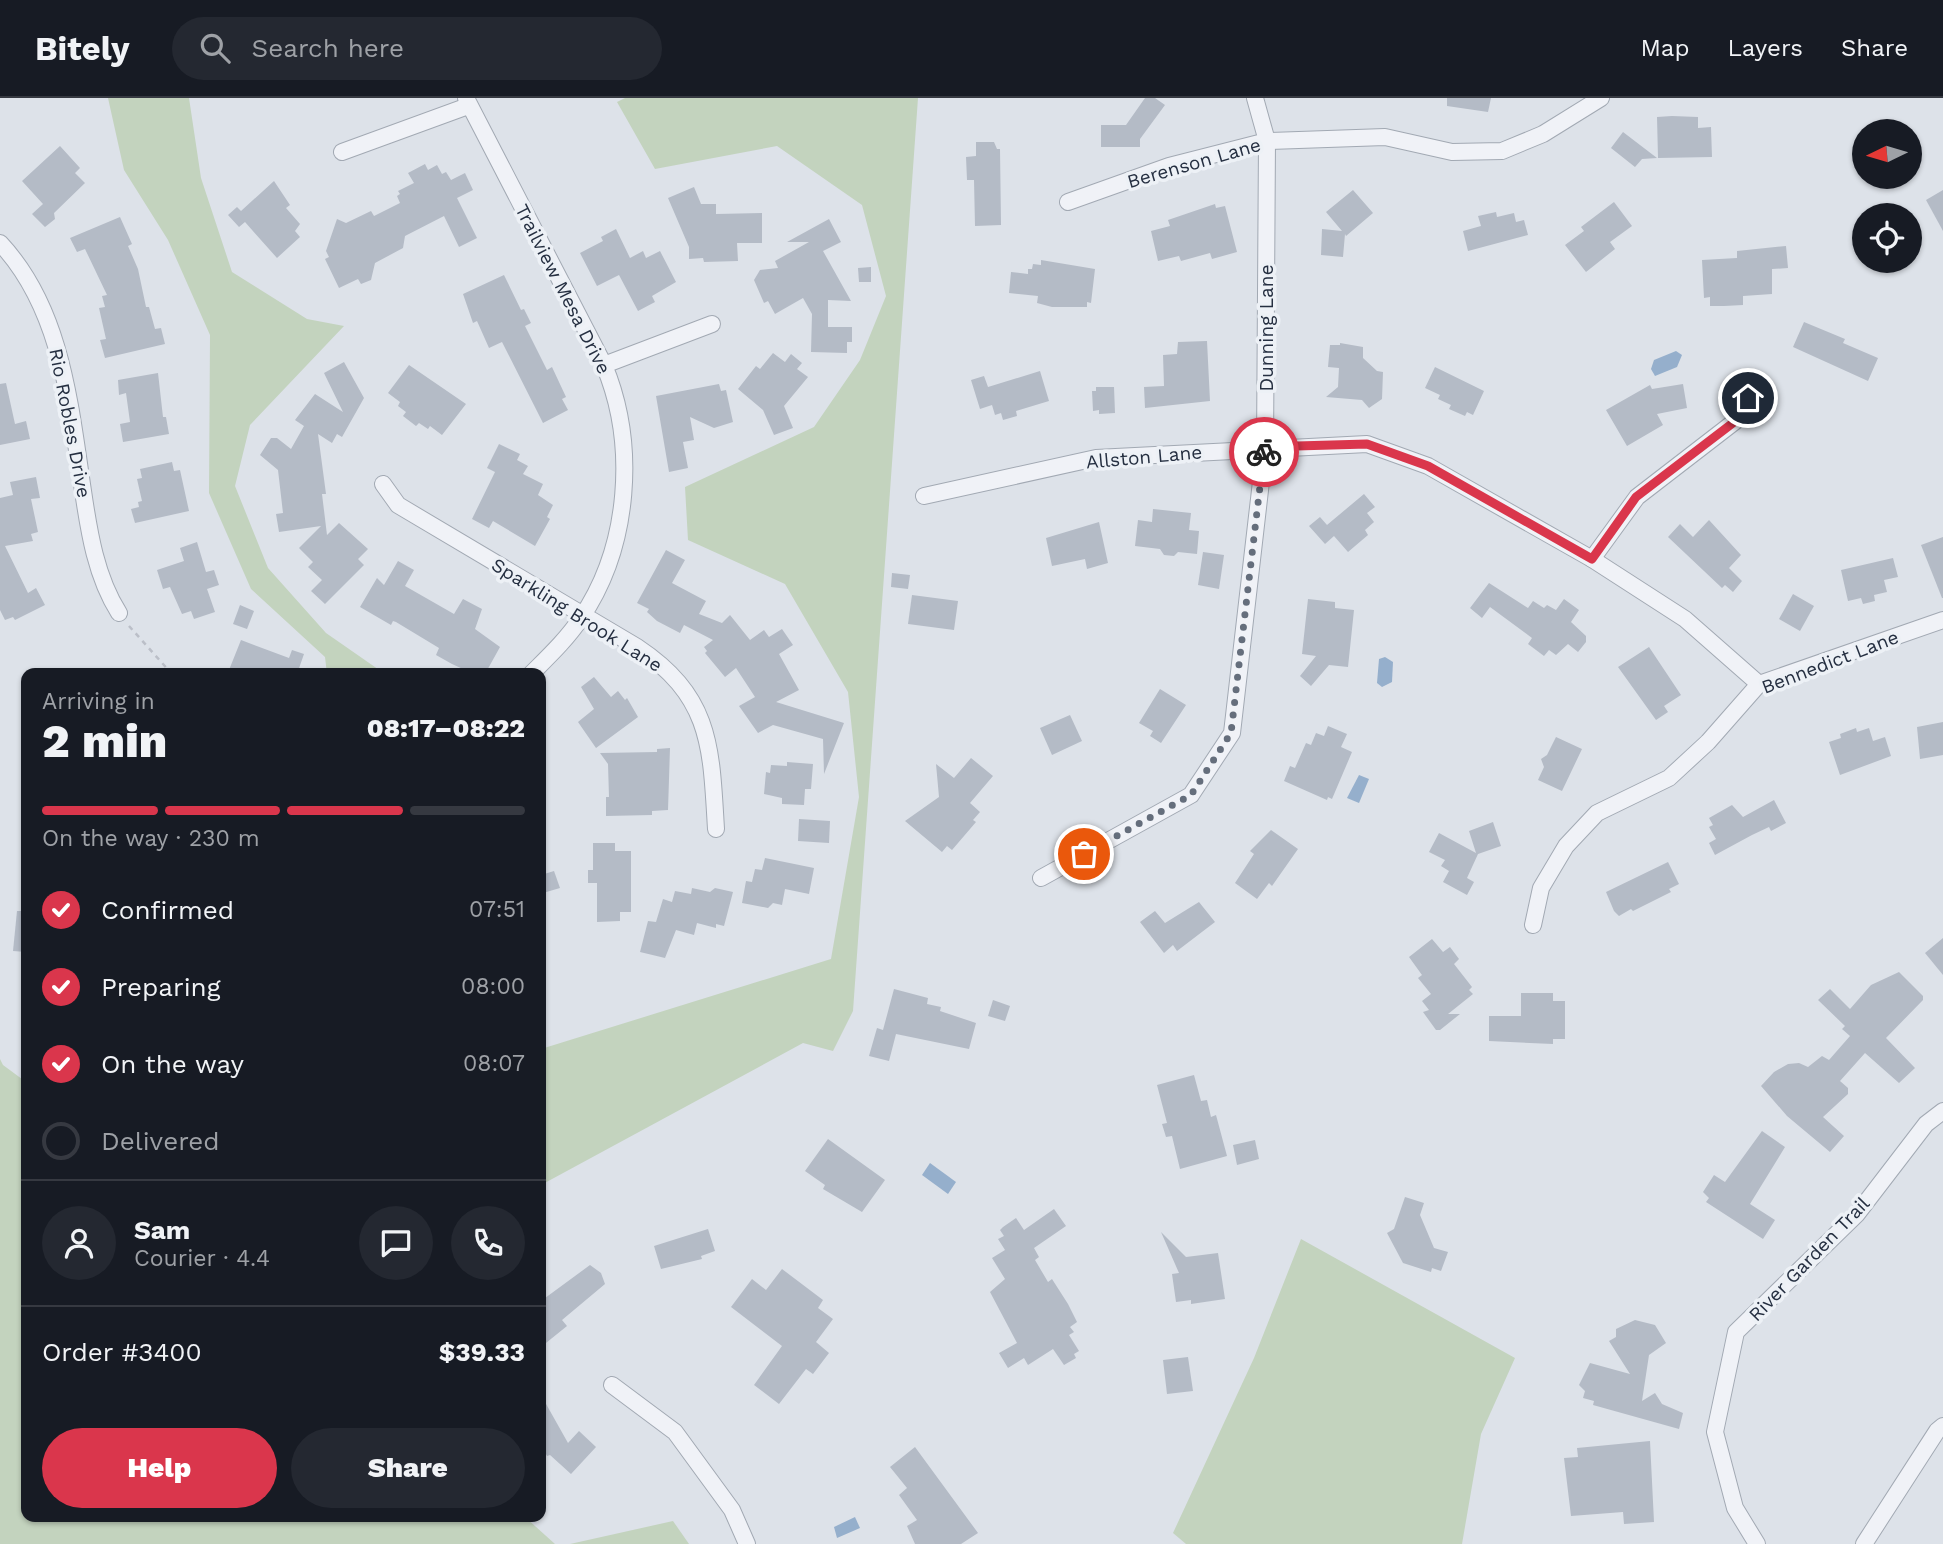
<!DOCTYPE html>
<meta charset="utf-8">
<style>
:root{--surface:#171b24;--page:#242831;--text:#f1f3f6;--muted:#9ea1a6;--line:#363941;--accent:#da364c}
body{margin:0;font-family:"Work Sans",sans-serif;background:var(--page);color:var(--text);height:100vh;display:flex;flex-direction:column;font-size:26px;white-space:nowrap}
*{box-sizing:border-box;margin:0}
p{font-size:23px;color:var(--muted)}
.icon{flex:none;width:38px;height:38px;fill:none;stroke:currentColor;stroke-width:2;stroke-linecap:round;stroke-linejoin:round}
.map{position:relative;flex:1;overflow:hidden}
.panel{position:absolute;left:21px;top:570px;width:525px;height:854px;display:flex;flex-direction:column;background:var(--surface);border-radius:14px;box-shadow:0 2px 5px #0004}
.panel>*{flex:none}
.needle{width:46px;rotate:265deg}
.tools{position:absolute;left:1852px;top:21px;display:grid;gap:14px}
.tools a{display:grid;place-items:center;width:70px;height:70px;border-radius:50%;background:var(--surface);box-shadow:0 2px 5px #0004;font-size:35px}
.pin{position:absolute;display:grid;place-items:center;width:60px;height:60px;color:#fff;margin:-30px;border:4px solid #fff;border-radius:50%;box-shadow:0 2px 7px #0007}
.courier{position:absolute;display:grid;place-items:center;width:70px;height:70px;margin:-35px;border:5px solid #da364c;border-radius:50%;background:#fff;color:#222;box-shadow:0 2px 9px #0007}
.overview em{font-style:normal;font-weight:800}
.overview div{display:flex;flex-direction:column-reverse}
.overview{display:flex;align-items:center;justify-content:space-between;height:119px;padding:0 21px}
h1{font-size:46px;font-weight:800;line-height:52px}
.bar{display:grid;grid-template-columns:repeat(4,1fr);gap:10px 7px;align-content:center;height:84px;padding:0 21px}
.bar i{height:9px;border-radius:5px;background:var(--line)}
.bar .on{background:var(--accent)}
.bar p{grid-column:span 4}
.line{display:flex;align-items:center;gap:18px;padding:0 21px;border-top:2px solid var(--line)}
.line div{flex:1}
.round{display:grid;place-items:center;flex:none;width:74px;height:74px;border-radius:37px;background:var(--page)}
ol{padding:0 21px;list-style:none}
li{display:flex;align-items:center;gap:21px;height:77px}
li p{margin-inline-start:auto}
li .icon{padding:7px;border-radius:50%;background:var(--accent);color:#fff;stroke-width:4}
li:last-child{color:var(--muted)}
li i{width:38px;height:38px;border:4px solid var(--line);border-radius:50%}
.button{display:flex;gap:14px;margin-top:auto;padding:14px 21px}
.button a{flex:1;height:80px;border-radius:42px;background:var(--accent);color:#fff;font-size:28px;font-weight:800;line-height:80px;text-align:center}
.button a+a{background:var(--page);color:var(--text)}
header{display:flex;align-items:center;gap:42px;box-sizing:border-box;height:98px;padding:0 35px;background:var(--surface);border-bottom:2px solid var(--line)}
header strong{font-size:33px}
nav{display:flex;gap:38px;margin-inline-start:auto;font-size:24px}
.search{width:490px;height:63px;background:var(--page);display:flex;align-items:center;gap:18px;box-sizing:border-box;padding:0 24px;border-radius:38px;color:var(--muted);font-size:26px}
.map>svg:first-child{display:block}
.green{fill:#c3d3be}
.water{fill:#95afcc}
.building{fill:#b4bbc6}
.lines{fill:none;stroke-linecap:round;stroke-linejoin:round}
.street-casing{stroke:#a2a9b3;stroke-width:18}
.path{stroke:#bbbfc8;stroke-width:2.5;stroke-dasharray:5 5;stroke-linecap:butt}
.street{stroke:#f0f2f7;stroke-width:16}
.done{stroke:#656e7c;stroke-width:7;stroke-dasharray:0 12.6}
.route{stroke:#da364c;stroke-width:9}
.labels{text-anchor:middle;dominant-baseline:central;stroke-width:7;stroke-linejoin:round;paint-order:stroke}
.street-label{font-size:19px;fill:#252f41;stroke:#edf1f6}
</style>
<header>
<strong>Bitely</strong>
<div class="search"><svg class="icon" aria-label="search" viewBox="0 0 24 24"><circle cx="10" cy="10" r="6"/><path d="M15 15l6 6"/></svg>Search here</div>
<nav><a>Map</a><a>Layers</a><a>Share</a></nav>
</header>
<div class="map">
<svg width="1943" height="1446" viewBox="0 0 1943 1446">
<rect width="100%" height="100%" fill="#dde2e9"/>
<g class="green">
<path d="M108,0H189L201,80L232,174L307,221L344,228L250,327L235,388L268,470L326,535L385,576H327L325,559L251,491L209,395L210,237L168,142L124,72Z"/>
<path d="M625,0H918L853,913L833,953L803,945L541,1087V951L831,861L859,699L848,594L785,486L688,442L685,389L814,329L860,262L886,198L862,107L777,48L655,71L617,4Z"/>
<path d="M0,961L3,967L26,984V1419H525L555,1446H0Z"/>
<path d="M1301,1141L1515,1260L1481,1336L1462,1446H1186L1173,1435L1254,1260Z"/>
<path d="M673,1423L689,1446H570Z"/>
</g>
<g class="water">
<path d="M1676,253L1682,257L1677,269L1655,278L1651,271L1654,262Z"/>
<path d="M1385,559L1393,564L1392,584L1382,589L1377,585L1379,561Z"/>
<path d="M1359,677L1369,681L1359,705L1347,700Z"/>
<path d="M930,1065L956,1084L948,1096L922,1077Z"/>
<path d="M855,1419L860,1430L837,1440L834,1429Z"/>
</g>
<g class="building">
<path d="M1145,0H1155L1165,7L1140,41V49H1101V27H1126Z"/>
<path d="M1447,0H1491L1488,14L1447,8Z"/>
<path d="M1672,18L1698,19V30L1711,29L1712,59L1658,60L1657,19Z"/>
<path d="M1623,34L1657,60L1642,61L1635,69L1611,50Z"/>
<path d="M976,44H994L997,51H1000L1001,127L975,128L974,82H967L966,59L976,58Z"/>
<path d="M60,48L80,70L75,75L85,85L54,115L55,121L45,129L32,116L43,106L22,83Z"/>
<path d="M425,66L428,72L437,67L442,76L446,74L451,82L465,75L473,92L457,100L477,140L459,149L444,118L405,138L403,150L375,165L371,182L361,186L358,181L339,190L325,161L329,159L326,153L337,121L346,125L371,113L374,118L400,105L397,98L400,96L398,93L414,85L408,75Z"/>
<path d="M274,83L290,107L286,110L300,126L295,133L300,139L277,160L245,124L239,129L228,117L237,109L241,113Z"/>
<path d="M694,89L701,106H716V116L762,115V145H737L738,163L704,164L703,160L689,161V149L668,100Z"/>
<path d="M1353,92L1373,115L1346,138L1345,136L1343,159L1321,157L1322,131L1342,133L1326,114Z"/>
<path d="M1943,92V133L1926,102Z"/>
<path d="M1614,104L1632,128L1610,144L1615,151L1586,174L1565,147L1584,133L1581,129Z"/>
<path d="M1215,106L1216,110L1225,108L1237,154L1212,161L1210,155L1181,163L1179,158L1158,163L1151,133L1170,128L1168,122Z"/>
<path d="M1496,114L1497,119L1514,115L1516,124L1524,122L1528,137L1468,153L1463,133L1481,128L1478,118Z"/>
<path d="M120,119L132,146L128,148L138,171L146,209H149L155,231L161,230L165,246L105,260L100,242L106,241L99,210L105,209L102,198L107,197L85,151L77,154L70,140Z"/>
<path d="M829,121L841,144L823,153L851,203L828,202V229H852V244H847V255L811,254L812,216L803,200L775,216L768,203L764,205L754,182L760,172L778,170L775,163L809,144H787Z"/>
<path d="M616,131L630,160L643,153L646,160L660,153L676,184L652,198L655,204L638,213L619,177L597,188L580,155L603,143L601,139Z"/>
<path d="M1786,148L1788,170L1772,171V196L1743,198V207L1724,208H1710V199L1704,200L1702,162L1737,160V153Z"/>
<path d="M1041,162L1095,171L1091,205L1087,204V209H1052L1037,205L1038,198L1009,195L1011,174L1028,176V171H1032L1033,166L1041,167Z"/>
<path d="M871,169V184H859L858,170Z"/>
<path d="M504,177L521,212L524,211L531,225L525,228L547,272L552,269L566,299L562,301L568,312L543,325L502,244L489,250L477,223L473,225L463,196Z"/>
<path d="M1804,224L1845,241L1843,245L1878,260L1868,283L1793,249Z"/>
<path d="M1207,243L1210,303L1145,310L1144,289L1164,288L1163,257L1177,256L1178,244Z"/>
<path d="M1340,245L1363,249V260L1377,273L1383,274L1382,301L1369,310L1362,302L1326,299L1338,289L1339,270L1328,269L1330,247H1340Z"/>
<path d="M773,255L785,264L791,256L802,265L797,271L808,279L784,308L793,330L774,337L763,312L738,291L756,268L760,271Z"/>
<path d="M344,264L364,300L342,339L337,336L332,345L318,336L326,396H322L327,437L339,425L368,451L358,461L364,467L325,506L311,493L322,482L308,469L313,464L299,450L321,428L279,434L276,416L283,415L278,372L260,357L271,340H277L291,351L304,328L295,322L315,296L343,314L324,275Z"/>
<path d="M409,267L466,306L442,337L430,328L428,331L419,325L416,328L403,318L406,314L398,308L400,304L388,295Z"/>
<path d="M1435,269L1484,293L1473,317L1467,314L1465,318L1449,311L1451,307L1438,301L1440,297L1425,290Z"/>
<path d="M1040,273L1049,303L1016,313L1017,318L1003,322L1001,315L995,317L992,307L980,311L971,282L984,278L988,289Z"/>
<path d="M158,275L163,319H166L169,336L123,344L120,326L130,324L126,295L119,297L118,282Z"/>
<path d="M6,285L15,326L26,323L30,341L0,347V286Z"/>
<path d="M719,286L721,293L726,292L733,324L714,330L690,319L694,342L683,344L688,370L669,374L656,298Z"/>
<path d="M1683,286L1687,310L1657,316L1663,327L1627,348L1606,312L1650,287L1652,291Z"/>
<path d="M1096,289H1114L1115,315L1099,316V312L1093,313L1092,293H1096Z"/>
<path d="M499,346L520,356L517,362L528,368L523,376L543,386L538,397L553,407L547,419L550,421L535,448L493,423L489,430L472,421L495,374L487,370Z"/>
<path d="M172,364L174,373L180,372L189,413L135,425L131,411L139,409L138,404L142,403L137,381L142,380L140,371Z"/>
<path d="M36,379L40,400L31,401L38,434L31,436L33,443L5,448L28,495L36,490L45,507L15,522L13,519L5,522L0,512V400L13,397L10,384Z"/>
<path d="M1364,396L1375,409L1367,415L1374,424L1365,432L1368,437L1348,454L1334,438L1325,446L1309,428L1320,419L1327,427Z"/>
<path d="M1153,411L1191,415L1189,432L1199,433L1197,456L1178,454L1174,458L1164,457L1160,451L1135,448L1138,422L1152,424Z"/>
<path d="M1709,422L1741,457L1729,470L1742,483L1733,494L1725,487L1722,490L1668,439L1680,426L1693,439Z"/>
<path d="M1099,424L1108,465L1087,471L1085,461L1052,468L1046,440Z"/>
<path d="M1943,439V500H1942L1921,447Z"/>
<path d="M197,444L206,474L214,472L219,487L207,491L215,514L194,521L191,513L182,516L170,489L163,491L157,472L184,463L180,450Z"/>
<path d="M666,452L685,462L672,485L706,503L699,516L722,525L730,517L750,542L764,532L769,539L782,531L793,547L779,556L799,592L776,604L844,625L824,676L823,641L773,627L758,635L739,608L755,599L736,570L725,579L705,555L707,553L704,549L713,542L684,527L680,535L657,523L647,514L649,511L637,505Z"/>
<path d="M1203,454L1224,457L1219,491L1198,487Z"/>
<path d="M1893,460L1898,479L1884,482L1887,494L1874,497L1875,503L1863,506L1861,500L1848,503L1841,472Z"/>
<path d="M398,463L414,472L405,488L454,516L463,501L482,511L475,531L500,549L485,576H474L452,566L436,557L439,550L396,524L393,523L391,527L360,509L377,480L384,487Z"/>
<path d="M892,475L910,477L908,491L891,489Z"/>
<path d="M1489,485L1528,510L1533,503L1544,510L1547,507L1556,512L1564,501L1579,512L1571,524L1586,538V544L1578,554L1568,546L1556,557L1549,552L1544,558L1528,546L1532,540L1490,509L1482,520L1470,510Z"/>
<path d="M1793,496L1814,508L1800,533L1779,521Z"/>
<path d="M912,497L958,503L954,532L908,526Z"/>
<path d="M1308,501L1335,504V510L1354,512L1348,569L1329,567L1311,588L1300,578L1316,558L1302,556Z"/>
<path d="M240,507L254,513L247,531L233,526Z"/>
<path d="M241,542L289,560L292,552L304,556L297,576H239L229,572Z"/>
<path d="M1649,549L1681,597L1664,608L1668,614L1656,622L1618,569Z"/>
<path d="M594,579L611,599L618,593L625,602L627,600L638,619L596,650L578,624L594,611L581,589Z"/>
<path d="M1160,591L1186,607L1161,645L1150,638L1153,633L1139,625Z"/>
<path d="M1070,617L1082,643L1052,657L1040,630Z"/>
<path d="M1943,624V657L1920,661L1917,629Z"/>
<path d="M1328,628L1347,636L1341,649L1352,654L1332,701L1328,699L1327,702L1284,683L1290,668L1295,670L1306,645L1311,647L1316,635L1324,638Z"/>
<path d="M1856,630L1857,634L1869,630L1873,643L1885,639L1891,658L1840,677L1829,644L1841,640L1840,636Z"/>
<path d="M1556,639L1582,651L1562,693L1538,682L1544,669L1541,661L1547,657Z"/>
<path d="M670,650L668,712L652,713V717L606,718V699H609L608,666L600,655L657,654V651Z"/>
<path d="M971,660L993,678L970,705L980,714L973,722L976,724L952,752L947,748L942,754L905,723L939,699L936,666L954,680Z"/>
<path d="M787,664L813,666L811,691H805L804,707L782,706V700L764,696L766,674L770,675L771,667L787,668Z"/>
<path d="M1774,702L1786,725L1771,733L1769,729L1752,737L1715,757L1709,745L1716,741L1709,729L1713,727L1709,720L1732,707L1743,719Z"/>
<path d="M799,721L830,723L829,745L798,743Z"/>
<path d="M1493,724L1501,748L1478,756L1467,780L1474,784L1467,797L1443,784L1449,773L1441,768L1445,762L1429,754L1439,735L1476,755L1469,733Z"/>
<path d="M1271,732L1298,751L1272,788L1269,785L1257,801L1235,785L1254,756L1250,753Z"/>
<path d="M593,745H615V753H631V814H620V823L597,824V785H588V772H593Z"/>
<path d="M765,760L814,770L809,796L785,791L782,807L773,805L768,810L742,805L746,783L752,784L755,771L762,772Z"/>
<path d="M1668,764L1679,786L1669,791L1671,794L1633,813L1631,811L1619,818L1614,813L1606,794Z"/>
<path d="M554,773L560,790L543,795L541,777Z"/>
<path d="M692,790L710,794L715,790L733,794L724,828L716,826V830L697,825L694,837L676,832L665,860L640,854L648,823L656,824L663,801L672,804L675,793L691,796Z"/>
<path d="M1199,804L1215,824L1177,853L1173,847L1164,855L1140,824L1155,813L1165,825Z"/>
<path d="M17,813H26V854L13,853Z"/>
<path d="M1943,840V877L1925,855Z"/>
<path d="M1432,841L1443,854L1450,849L1459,861L1454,866L1472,889L1469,892L1473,896L1448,916H1460L1440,932H1436L1423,914L1429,912L1422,903L1431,896L1418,880L1422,877L1409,859Z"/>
<path d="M1899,874L1923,898V902L1886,940L1915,970L1899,985L1865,955L1840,983L1848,990V996L1823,1019L1844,1038L1830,1054L1787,1018L1761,988L1774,974L1788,966L1799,965L1808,969L1822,958L1829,962L1850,938L1842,931L1845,928L1818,902L1830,891L1850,911L1871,887Z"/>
<path d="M894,891L928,900L927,906L941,909L940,913L976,925L969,951L896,936L889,963L869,958L877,930L883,932Z"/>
<path d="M1521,895H1553V903H1565V941H1553V946L1489,943V918H1521Z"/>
<path d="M993,902L1010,908L1005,923L988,918Z"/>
<path d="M1194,977L1201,1003L1207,1002L1211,1019L1216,1017L1227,1058L1180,1071L1172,1038L1166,1039L1162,1026L1167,1025L1157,987Z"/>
<path d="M1762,1033L1785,1049L1750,1106L1775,1122L1763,1141L1706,1104L1709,1100L1703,1094L1714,1077L1725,1084Z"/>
<path d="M828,1041L885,1082L862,1114L823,1091L825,1087L805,1073Z"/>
<path d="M1255,1042L1259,1061L1237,1067L1233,1047Z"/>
<path d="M1405,1099L1424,1105L1420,1117L1434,1150L1448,1154L1441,1173L1432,1170L1431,1174L1403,1165L1387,1135L1394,1131Z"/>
<path d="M1054,1111L1066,1128L1034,1150L1039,1159L1035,1162L1048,1184L1052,1181L1068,1206L1077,1224L1070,1229L1074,1234L1069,1237L1079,1253L1074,1256L1076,1260L1064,1267L1053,1251L1028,1267L1024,1260L1008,1270L999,1255L1017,1245L990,1194L1005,1181L992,1160L1005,1152L998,1141L1004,1138L1000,1132L1003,1129L1016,1120L1024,1132Z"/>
<path d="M708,1131L715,1153L701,1158L702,1161L661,1171L654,1148Z"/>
<path d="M1161,1134L1186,1159L1218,1155L1225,1201L1191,1206V1202L1176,1204L1172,1176L1179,1175Z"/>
<path d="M590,1167L601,1175L605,1186L562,1222L567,1228L541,1249V1203Z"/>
<path d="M782,1171L823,1202L818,1210L833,1221L816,1244L829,1255L813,1276L806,1271L779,1306L754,1287L782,1248L731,1209L752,1181L766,1192Z"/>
<path d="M1635,1222L1655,1227L1666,1245L1649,1257L1642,1303L1655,1295L1662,1306L1683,1315L1679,1331L1593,1307L1594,1303L1583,1300L1585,1293L1579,1287L1590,1265L1630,1276L1609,1243L1616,1239V1231Z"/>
<path d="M1188,1259L1193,1293L1167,1296L1163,1262Z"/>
<path d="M541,1297L568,1345L579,1333L596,1349L571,1376L550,1357L547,1358L541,1346Z"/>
<path d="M1650,1343L1654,1424L1624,1426L1623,1414L1571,1418L1564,1360L1578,1359L1577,1350Z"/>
<path d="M915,1349L978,1435L961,1446H915L907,1428L917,1422L899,1397L907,1390L890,1369Z"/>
</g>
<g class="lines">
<defs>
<g id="street">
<path d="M466,0L604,267C637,346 630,448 581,520C567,541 549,558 531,576"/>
<path d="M342,54L468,8"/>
<path d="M1068,104L1169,68L1267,43L1385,39L1452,54L1502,53L1543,36L1601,0"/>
<path d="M0,145C62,211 70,307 83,393C89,434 96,479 119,515"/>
<path d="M604,267L712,226"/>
<path d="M383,386L398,407L637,549C712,599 711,649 716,731"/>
<path d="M924,398L1096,360L1367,346L1428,368L1592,461L1685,521L1759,586"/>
<path d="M1592,461L1637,399L1742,318L1755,281"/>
<path d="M1041,780L1191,697L1232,635L1265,349L1267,43L1255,0"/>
<path d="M1533,827L1541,790L1566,748L1597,715L1669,680L1708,644L1759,586L1943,522"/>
<path d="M612,1287L675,1334L732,1412L747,1446"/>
<path d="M1757,1446L1735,1410L1715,1334L1736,1234L1857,1116L1926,1026L1943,1013"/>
<path d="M1864,1446L1937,1333L1943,1328"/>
</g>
</defs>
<use href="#street" class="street-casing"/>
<path class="path" d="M129,528L172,576"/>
<use href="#street" class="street"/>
</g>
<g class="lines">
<path class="done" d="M1084,756L1191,697L1231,635L1264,354"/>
<path class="route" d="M1264,354L1265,349L1367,346L1428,368L1592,461L1636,399L1742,318L1748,300"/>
</g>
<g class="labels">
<g class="street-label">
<text transform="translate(1194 65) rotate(-16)">Berenson Lane</text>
<text transform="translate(563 191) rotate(63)">Trailview Mesa Drive</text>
<text transform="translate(1266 230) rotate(-90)">Dunning Lane</text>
<text transform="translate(70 325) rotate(79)">Rio Robles Drive</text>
<text transform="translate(1144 359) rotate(-5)">Allston Lane</text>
<text transform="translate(577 517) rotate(32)">Sparkling Brook Lane</text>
<text transform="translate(1830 564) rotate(-21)">Bennedict Lane</text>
<text transform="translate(1809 1161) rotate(-46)">River Garden Trail</text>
</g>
</g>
</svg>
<div class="tools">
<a><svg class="needle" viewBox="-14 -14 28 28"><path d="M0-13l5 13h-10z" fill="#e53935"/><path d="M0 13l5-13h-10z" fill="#9ea1a6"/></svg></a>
<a><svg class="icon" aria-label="locate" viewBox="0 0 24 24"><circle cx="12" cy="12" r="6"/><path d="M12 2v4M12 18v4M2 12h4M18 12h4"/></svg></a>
</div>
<div class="pin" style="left:1084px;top:756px;background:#ea580c"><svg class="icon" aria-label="bag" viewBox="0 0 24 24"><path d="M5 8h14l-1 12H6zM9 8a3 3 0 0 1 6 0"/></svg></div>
<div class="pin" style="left:1748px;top:300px;background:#1f2937"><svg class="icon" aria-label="home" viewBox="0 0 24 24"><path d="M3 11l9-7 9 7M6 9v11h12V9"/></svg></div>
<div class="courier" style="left:1264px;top:354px"><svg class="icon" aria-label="bike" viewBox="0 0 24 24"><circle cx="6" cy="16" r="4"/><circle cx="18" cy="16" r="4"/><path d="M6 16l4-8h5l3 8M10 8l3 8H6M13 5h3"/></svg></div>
<section class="panel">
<div class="overview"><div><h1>2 min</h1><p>Arriving in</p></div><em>08:17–08:22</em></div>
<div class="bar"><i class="on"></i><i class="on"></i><i class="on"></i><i></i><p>On the way · 230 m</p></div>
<ol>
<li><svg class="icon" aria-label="check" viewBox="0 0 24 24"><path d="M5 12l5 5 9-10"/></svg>Confirmed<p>07:51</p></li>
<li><svg class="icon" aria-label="check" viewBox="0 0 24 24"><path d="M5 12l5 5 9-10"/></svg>Preparing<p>08:00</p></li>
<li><svg class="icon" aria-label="check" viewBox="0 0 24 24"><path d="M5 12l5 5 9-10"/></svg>On the way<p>08:07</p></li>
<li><i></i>Delivered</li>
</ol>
<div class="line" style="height:126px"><a class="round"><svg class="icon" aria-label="person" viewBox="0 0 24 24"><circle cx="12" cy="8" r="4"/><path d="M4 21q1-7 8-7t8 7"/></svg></a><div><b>Sam</b><p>Courier · 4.4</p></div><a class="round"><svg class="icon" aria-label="chat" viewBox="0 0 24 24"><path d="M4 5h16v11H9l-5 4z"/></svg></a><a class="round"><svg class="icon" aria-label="phone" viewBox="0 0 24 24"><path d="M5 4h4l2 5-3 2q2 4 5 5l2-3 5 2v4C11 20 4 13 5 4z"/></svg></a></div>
<div class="line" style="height:91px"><div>Order #3400</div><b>$39.33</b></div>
<div class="button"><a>Help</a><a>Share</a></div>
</section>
</div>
